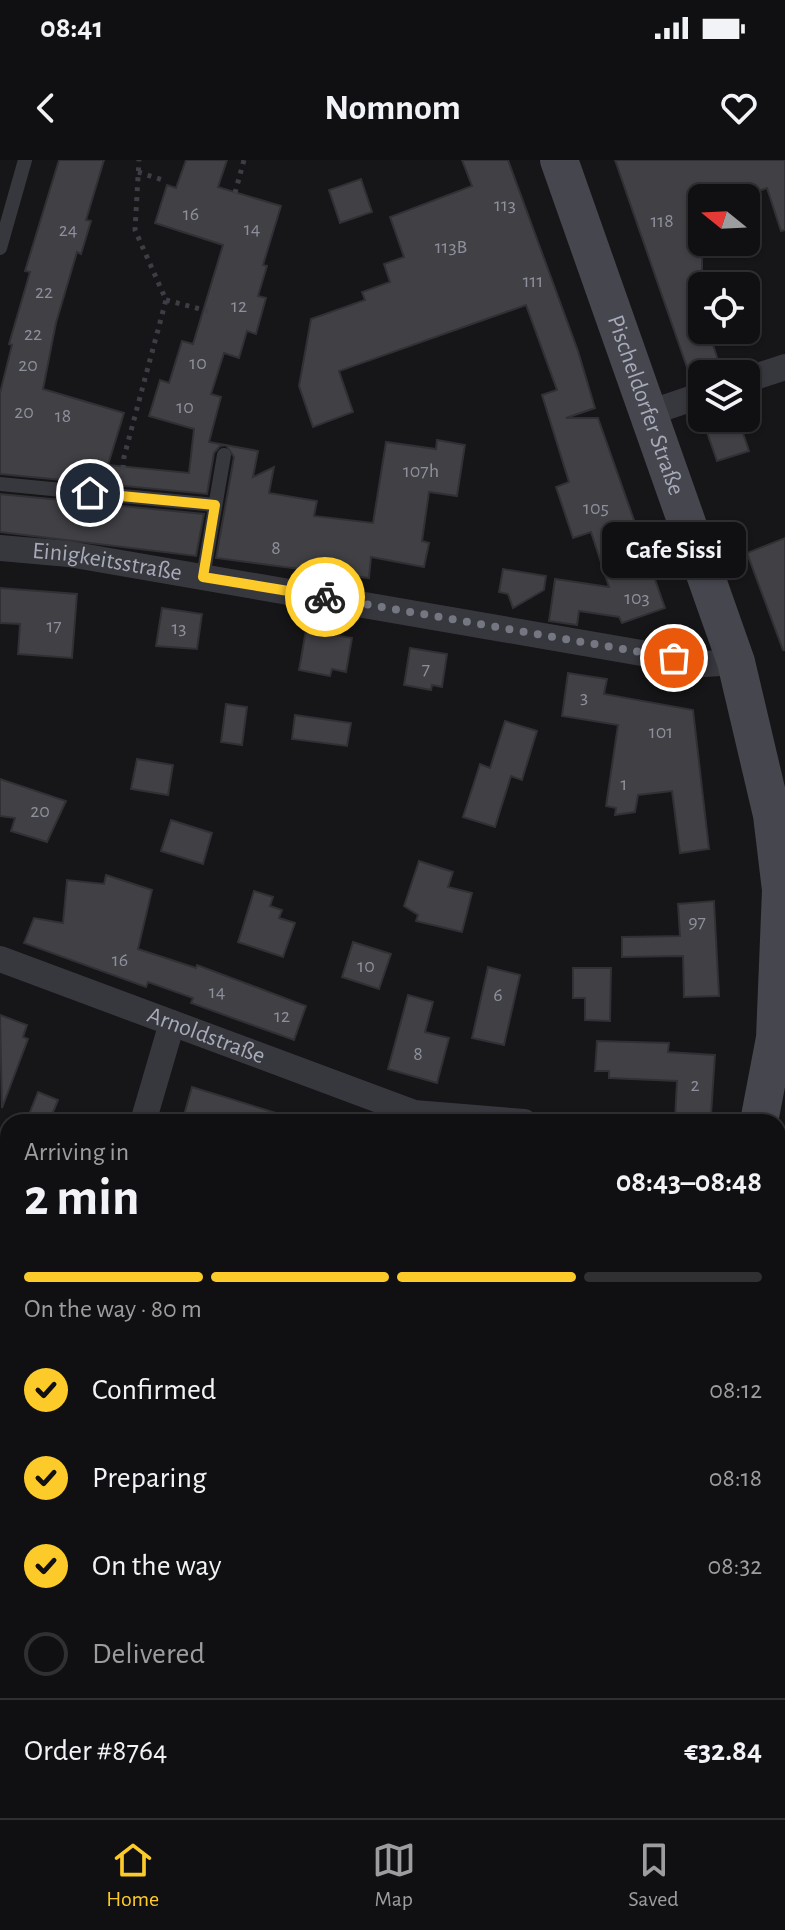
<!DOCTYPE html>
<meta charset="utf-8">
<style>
:root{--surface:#101012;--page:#19191b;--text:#f1f3f6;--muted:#9c9d9f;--line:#303032;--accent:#fdcb29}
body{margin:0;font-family:"Alegreya Sans",sans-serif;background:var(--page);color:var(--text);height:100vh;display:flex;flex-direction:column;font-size:30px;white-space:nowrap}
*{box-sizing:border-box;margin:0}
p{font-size:26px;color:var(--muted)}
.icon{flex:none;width:44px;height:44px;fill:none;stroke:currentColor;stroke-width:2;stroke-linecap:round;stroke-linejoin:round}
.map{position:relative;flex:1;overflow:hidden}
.panel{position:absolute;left:0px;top:954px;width:786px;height:704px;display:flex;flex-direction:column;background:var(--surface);border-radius:24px 24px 0 0;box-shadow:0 2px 6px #0004,0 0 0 2px var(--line)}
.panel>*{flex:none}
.needle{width:52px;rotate:288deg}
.tools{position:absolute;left:688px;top:24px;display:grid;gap:16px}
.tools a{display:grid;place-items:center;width:72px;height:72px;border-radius:12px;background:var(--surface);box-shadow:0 2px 6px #0004,0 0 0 2px var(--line);font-size:40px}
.pin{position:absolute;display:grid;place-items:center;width:68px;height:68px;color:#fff;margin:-34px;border:4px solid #fff;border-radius:50%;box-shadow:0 2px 8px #0007}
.courier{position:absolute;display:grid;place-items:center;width:80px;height:80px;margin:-40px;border:6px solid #fdcb29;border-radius:50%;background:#fff;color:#222;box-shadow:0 2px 10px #0007}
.bubble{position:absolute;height:56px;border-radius:12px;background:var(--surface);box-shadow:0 2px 6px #0004,0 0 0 2px var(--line);font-size:26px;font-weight:700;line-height:56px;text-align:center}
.headline em{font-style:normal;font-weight:700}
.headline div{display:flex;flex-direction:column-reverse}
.headline{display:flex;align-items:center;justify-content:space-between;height:136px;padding:0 24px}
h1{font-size:52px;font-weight:700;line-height:60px}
.bar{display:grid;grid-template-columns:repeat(4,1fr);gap:12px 8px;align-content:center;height:96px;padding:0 24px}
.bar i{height:10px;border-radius:6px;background:var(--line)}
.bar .active{background:var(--accent)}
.bar p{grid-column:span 4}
.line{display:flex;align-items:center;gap:20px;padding:0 24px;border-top:2px solid var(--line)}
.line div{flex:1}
ol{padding:0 24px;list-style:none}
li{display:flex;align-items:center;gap:24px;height:88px}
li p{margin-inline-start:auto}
li .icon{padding:8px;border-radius:50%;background:var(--accent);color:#111;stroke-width:4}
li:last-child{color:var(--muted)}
li i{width:44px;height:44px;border:4px solid var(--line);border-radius:50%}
.status{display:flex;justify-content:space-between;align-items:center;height:56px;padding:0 40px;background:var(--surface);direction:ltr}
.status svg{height:22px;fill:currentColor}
header{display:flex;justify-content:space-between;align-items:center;height:104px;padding:0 24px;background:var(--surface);font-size:36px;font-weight:700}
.tabs{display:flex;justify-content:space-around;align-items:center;height:112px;border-top:2px solid var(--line);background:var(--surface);font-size:22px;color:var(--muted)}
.tabs a{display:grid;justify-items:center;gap:4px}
.tabs .active{color:var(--accent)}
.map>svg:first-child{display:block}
.building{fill:#404045;stroke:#303035;stroke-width:2}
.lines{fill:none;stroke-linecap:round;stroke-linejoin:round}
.path{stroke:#3d3e45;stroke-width:5;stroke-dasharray:4 6;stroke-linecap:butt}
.lane{stroke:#37373e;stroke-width:14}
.street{stroke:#37373e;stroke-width:26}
.secondary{stroke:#45464e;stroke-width:38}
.done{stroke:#747781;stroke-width:8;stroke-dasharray:0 14.4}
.route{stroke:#fdcb29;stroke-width:10}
.labels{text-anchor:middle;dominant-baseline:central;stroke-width:6;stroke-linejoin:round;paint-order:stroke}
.number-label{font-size:20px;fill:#8d909c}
.street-label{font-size:24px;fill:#a7abb9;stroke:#111113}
</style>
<div class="status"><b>08:41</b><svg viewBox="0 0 49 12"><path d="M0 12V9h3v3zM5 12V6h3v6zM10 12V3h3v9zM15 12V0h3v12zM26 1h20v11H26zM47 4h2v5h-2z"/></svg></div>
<header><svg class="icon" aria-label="back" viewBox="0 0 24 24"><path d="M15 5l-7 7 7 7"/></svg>Nomnom<svg class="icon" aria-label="heart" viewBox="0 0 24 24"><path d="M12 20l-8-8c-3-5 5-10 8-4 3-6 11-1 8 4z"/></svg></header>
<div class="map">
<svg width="785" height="1658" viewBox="0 0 785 1658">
<rect width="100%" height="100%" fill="#161618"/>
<g class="building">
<path d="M59,0H104L86,60L91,61L81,94L77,92L56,163L43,229L124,253L108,305L189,313L194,269L149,256L160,220L169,223L182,181L193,184L223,85L155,63L167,25L176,28L186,0H227L218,27L281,46L263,105L267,106L258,136L266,138L256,174L247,171L239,198L224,193L211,234L221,237L209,282L258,291L253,317L274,307L269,333L317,341L314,356L373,363L386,282L436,289L437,280L465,285L457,336L429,332L422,381L429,383L424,407L371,397L369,418L216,398L234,297L226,285L220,286L214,293L207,334L0,314V233L12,185L9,184L30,112L25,111Z"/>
<path d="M462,0H508L578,191L595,248L566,258H598L665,448L622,463L619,457L579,451L577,465L549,461L555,419L609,427L591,372L573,378L556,327L569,322L542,235L557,230L526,145L339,211L353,252L313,267L299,226L311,159L365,140L362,132L390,122L384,104L404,97L390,57L472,26Z"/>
<path d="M615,0H785V70L781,71L767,28L739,38H702V123L690,125L702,158V170H708L720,206L690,216Z"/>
<path d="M361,19L372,52L340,63L329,30Z"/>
<path d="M702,258H738L749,291L717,301Z"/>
<path d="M0,334L204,354L196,396L0,372Z"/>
<path d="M785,378V490H783L747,393Z"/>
<path d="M503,409L546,416L544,430L513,448L508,434L499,432Z"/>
<path d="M0,428L77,434L72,498L18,494L20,464L0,463Z"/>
<path d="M162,448L202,454L197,489L156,486Z"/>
<path d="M306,470L352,478L346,512L332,509L330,516L299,510Z"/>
<path d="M410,488L447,494L442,527L432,525L431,530L404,525Z"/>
<path d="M568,513L607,519L604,534L693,550L709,689L680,693L672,631L638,635L635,652L615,655L616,648L606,646L618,565L562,556Z"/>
<path d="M226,544L247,547L242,585L221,582Z"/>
<path d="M295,555L351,563L347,586L292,579Z"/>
<path d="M505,561L537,571L522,620L511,616L495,667L463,657L480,604L490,608Z"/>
<path d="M137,599L173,605L168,635L131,629Z"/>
<path d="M0,619L66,641L47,682L11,671L15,658L0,656Z"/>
<path d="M171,660L212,673L203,704L161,691Z"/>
<path d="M419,701L453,712L448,727L472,733L462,772L416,761L418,755L404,746Z"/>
<path d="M106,715L152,730L138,789L196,808L197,805L306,846L294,880L191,843L193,838L148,822L146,827L24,783L34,758L63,763L67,720L104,724Z"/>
<path d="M254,731L273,737L270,746L282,750L279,758L295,763L283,797L238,782Z"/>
<path d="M714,741L719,836L684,837L683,796L622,797V777L680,776L678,744Z"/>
<path d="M353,782L391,794L379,829L342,817Z"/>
<path d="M488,807L520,815L504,885L472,878Z"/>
<path d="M573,808H611L610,861L585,860V838H573Z"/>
<path d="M408,835L433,842L425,872L449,878L437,923L388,909Z"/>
<path d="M0,855L27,865L23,877L28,879L2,948Z"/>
<path d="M597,881L669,883L668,892L715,895L711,955H698V960L675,959L677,921L609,918V911H595Z"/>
<path d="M192,927L289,957V962H182Z"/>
<path d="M38,932L58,940L49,962H26Z"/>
</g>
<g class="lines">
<g class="path">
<path d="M138,12L163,20"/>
<path d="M235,33L244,0"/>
<path d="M166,140L208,151"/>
<path d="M122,319L124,297L166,140L135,70L139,0"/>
<path d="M778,1065L785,1041"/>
<path d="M778,1184L785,1187"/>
<path d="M471,1650L475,1658"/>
</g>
<g class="lane">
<path d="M0,88L25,0"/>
<path d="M0,324L215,345"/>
<path d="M203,417L224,295"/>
</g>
<g class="street">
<path d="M746,220L785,207"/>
<path d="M646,254L702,235"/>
<path id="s1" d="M0,388L69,394L705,504L736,502"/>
<path id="s2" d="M0,799L414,953L524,962"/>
<path d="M143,962L172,863"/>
<path d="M0,1191L8,1194"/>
<path d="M0,1373L8,1357"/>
<path d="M778,1377L785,1380"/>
<path d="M276,1658L279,1650"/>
</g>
<g class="secondary">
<path id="s3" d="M559,0L736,502L772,655L781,730L775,878L759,962"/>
<path d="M750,1650L751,1658"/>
</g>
</g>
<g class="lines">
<path class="done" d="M325,437L674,498"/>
<path class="route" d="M90,333L215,345L203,417L325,437"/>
</g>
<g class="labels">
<g class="number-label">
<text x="505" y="45">113</text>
<text x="191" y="54">16</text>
<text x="662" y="61">118</text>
<text x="252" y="69">14</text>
<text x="68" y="70">24</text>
<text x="451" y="87">113B</text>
<text x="533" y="121">111</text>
<text x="44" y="132">22</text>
<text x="239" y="146">12</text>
<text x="33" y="174">22</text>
<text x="198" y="203">10</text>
<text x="28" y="205">20</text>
<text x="185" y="247">10</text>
<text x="24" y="252">20</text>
<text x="63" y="256">18</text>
<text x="421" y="311">107h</text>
<text x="596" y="348">105</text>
<text x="276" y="388">8</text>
<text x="637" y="438">103</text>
<text x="54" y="466">17</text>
<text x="179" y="468">13</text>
<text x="426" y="509">7</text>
<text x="584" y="537">3</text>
<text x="661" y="572">101</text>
<text x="624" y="624">1</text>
<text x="40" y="651">20</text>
<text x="697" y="762">97</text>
<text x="120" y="800">16</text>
<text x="366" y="806">10</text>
<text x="217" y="832">14</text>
<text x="498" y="835">6</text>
<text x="282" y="856">12</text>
<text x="418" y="894">8</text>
<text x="695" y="925">2</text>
</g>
<g class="street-label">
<text stroke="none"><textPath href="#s3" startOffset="260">Pischeldorfer Straße</textPath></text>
<text stroke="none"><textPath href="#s1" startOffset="108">Einigkeitsstraße</textPath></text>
<text stroke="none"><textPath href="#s2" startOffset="220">Arnoldstraße</textPath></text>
</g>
</g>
</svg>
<div class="tools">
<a><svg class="needle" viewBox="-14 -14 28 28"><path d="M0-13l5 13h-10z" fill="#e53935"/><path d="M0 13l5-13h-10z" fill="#9c9d9f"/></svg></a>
<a><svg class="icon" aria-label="locate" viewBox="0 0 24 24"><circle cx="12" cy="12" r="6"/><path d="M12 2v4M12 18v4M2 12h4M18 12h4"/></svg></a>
<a><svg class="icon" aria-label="layers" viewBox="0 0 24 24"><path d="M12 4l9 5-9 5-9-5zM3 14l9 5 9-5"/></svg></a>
</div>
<div class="pin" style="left:674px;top:498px;background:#ea580c"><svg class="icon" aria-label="bag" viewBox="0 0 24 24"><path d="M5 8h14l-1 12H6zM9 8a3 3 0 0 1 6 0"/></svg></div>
<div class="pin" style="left:90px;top:333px;background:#1f2937"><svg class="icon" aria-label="home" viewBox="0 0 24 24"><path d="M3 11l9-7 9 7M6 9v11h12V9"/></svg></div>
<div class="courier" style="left:325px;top:437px"><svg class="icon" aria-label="bike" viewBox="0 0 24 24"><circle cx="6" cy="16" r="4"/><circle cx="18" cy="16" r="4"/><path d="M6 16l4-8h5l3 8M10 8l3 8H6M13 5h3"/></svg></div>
<div class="bubble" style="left:602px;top:362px;width:144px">Cafe Sissi</div>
<section class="panel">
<div class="headline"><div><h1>2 min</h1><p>Arriving in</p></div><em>08:43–08:48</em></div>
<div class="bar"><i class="active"></i><i class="active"></i><i class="active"></i><i></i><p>On the way · 80 m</p></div>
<ol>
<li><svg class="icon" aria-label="check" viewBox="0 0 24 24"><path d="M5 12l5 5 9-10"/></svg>Confirmed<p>08:12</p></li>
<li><svg class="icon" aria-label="check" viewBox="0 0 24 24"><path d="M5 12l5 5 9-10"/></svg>Preparing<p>08:18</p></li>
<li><svg class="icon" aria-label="check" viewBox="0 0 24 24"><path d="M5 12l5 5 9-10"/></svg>On the way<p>08:32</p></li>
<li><i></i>Delivered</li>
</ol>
<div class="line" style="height:104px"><div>Order #8764</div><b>€32.84</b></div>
</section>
</div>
<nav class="tabs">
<a class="active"><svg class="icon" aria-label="home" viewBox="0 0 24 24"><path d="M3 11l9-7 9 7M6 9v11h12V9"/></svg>Home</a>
<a><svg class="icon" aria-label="map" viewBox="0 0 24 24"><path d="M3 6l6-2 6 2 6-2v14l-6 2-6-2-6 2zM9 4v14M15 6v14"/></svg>Map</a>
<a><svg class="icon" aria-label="saved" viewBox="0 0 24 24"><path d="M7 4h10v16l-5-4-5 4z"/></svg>Saved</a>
</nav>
